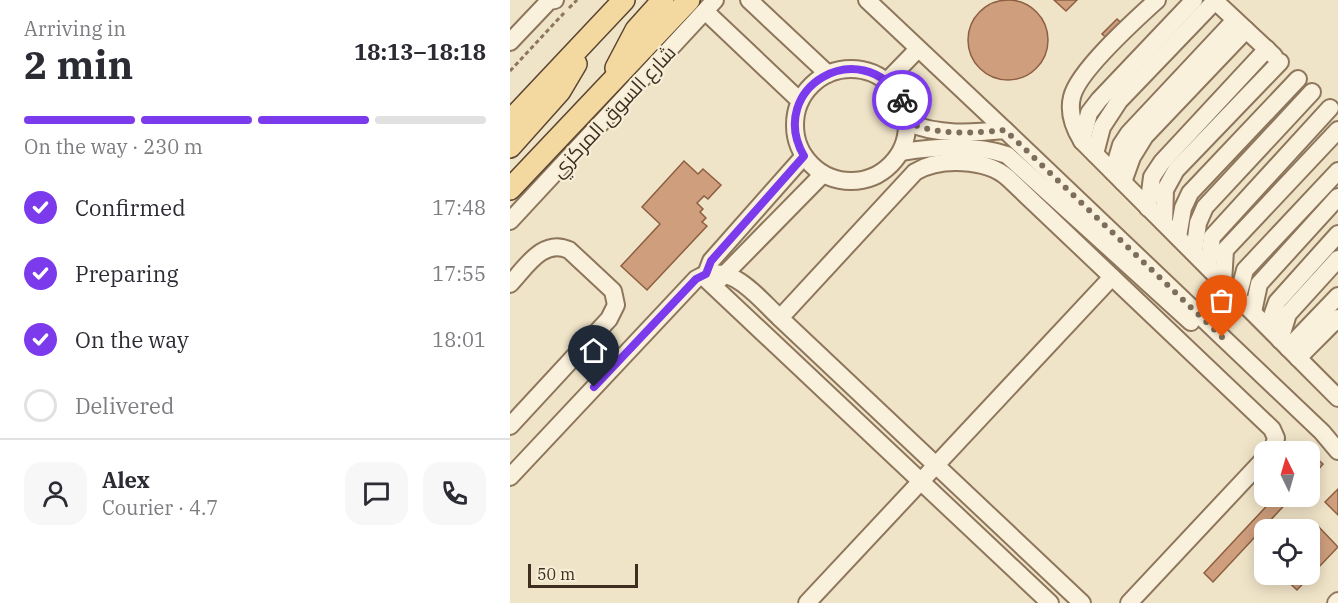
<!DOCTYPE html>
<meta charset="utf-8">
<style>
:root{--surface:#fff;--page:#f7f7f7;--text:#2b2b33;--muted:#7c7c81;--line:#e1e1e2;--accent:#7c3aed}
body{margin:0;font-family:"IBM Plex Serif",Cairo,serif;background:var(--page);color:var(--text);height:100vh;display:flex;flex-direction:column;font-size:22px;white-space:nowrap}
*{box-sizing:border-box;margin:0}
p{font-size:20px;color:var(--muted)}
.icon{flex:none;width:33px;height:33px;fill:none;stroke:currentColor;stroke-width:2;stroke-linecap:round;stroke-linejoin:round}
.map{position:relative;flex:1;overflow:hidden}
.drawer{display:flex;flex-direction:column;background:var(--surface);width:510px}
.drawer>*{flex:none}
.needle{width:39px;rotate:355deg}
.fabs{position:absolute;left:744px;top:441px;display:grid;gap:12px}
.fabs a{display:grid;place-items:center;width:66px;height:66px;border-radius:12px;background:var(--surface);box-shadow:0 3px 15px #0003;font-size:30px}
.scale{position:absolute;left:18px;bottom:15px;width:110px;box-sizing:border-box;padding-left:6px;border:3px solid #3d2e20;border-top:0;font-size:16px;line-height:21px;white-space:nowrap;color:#3d2e20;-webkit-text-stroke:4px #f7eed8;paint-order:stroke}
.pin{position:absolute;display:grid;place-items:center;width:51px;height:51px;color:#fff;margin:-62px -26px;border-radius:50% 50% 50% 0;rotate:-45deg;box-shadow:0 0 6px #0007}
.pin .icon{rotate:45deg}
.courier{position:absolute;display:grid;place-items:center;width:60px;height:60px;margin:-30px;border:4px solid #7c3aed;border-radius:50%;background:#fff;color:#222;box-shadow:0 2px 8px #0007}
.head em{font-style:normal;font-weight:700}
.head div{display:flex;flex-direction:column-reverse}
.head{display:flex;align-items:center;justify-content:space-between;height:102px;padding:0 24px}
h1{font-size:39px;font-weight:700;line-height:45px}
.bar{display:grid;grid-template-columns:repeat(4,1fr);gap:9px 6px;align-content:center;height:72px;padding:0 24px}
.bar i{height:8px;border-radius:4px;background:var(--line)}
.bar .on{background:var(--accent)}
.bar p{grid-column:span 4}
.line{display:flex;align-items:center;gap:15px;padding:0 24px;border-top:2px solid var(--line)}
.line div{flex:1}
.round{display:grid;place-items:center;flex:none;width:63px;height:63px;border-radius:18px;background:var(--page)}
ol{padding:0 24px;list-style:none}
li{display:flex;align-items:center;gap:18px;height:66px}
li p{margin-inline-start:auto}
li .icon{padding:6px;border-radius:50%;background:var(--accent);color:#fff;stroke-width:4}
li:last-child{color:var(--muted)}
li i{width:33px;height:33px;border:3px solid var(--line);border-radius:50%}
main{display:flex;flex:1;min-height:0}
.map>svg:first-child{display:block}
.building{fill:#cf9f7d;stroke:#8d5f41;stroke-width:1.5}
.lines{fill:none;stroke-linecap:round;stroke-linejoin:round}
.minor-casing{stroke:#8d765c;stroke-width:20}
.major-casing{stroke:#5b4430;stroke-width:24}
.path{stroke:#8d765c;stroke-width:3;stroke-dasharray:4.5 3;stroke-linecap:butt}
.minor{stroke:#faf1dc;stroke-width:16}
.major{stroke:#f3d9a0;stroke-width:21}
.done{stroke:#7c6e5b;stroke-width:6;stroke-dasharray:0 10.8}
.route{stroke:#7c3aed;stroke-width:8}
.labels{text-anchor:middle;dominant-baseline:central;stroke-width:4.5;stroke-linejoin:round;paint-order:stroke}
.street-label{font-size:20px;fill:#3d2e20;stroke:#f7eed8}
</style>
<main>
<section class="drawer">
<div class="head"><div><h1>2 min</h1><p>Arriving in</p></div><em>18:13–18:18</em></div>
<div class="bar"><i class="on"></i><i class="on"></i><i class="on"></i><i></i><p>On the way · 230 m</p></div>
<ol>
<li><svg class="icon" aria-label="check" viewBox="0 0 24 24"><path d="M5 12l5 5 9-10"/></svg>Confirmed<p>17:48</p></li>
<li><svg class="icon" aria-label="check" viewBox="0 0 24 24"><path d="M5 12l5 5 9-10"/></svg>Preparing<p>17:55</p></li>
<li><svg class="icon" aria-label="check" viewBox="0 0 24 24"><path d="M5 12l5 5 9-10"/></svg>On the way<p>18:01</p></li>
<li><i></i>Delivered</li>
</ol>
<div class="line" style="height:108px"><a class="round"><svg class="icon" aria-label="person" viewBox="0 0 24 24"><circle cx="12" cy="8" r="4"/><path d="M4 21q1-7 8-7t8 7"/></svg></a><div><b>Alex</b><p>Courier · 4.7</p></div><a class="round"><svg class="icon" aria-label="chat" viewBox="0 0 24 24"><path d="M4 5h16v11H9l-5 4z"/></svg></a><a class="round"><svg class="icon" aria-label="phone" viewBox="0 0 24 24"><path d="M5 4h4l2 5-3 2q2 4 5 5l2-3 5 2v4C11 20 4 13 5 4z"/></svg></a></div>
</section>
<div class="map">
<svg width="828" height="603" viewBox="0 0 828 603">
<rect width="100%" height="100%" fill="#f0e4c8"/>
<g class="building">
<path d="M544,0H567L556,11Z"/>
<circle cx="498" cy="40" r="40"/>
<path d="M607,19L616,27L601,42L592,34Z"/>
<path d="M735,143L743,151L729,166L720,158Z"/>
<path d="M174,161L188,174L193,169L211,185L198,199L194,196L187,203L193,209L190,212L196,218L192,222L197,226L137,290L111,266L150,224L132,207Z"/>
<path d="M766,172L774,180L760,196L751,187Z"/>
<path d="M800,203L809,211L794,227L786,219Z"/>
<path d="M804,456L813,464L800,479V460Z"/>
<path d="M828,489V515L815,502Z"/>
<path d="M766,496H783L703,582L694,573Z"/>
<path d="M808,526L828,547L787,590L770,574H800V535Z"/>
</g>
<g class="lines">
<defs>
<g id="minor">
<path d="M239,0L318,74"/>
<path d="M357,0L495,130"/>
<path d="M647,0C625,20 568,71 562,97C558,113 564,128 572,141L828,398"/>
<path d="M704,0L764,56"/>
<path d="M195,11L290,101"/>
<path d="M0,42L39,1L45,0"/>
<circle cx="341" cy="125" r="56"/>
<path d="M377,81L408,49"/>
<path d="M398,122C426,136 464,133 495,130L812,432L828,451"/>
<path d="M572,141L579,113L589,100L684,0"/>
<path d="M391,152C423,147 466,144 497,155L681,322"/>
<path d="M585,154L592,127L609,101L705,1"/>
<path d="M294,156L201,261L196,274L198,281L540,603"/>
<path d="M603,172L611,145L619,133L725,20"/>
<path d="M613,182L622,157L635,136L736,30"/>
<path d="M638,208L642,177L652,162L757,49"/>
<path d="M0,221L205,0"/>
<path d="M654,223L655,190L666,170L770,62"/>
<path d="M668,237L673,208L680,193L788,79"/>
<path d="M684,253L688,223L695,207L802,92"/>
<path d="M698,267L702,237L820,108"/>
<path d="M209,280L313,174"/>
<path d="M713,283L715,250L828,130"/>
<path d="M0,284C16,267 33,238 59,250L103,291L106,305L99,319L0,426"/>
<path d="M728,297L735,270L828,171"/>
<path d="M743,312L749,284L828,197"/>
<path d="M270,318L405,172C430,157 477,159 498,178L762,429L766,438L762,452"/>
<path d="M758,327L767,302L828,234"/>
<path d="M770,340L778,314L828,259"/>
<path d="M778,348L828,296"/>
<path d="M788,358L828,318"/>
<path d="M0,477L186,279C220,259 247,297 270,318L572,603"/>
<path d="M297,603L602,277"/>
<path d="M619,603L754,459"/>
<path d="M826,603L828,601"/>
</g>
<g id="major">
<path d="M106,68L126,30L153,0"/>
<path d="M0,121L114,0"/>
<path d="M0,147L50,91L66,64"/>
<path d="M0,189L179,0"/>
</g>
</defs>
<use href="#minor" class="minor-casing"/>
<use href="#major" class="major-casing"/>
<g class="path">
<path d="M59,8L67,0"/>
<path d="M0,71L54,13"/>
</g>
<use href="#minor" class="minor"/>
<use href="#major" class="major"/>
</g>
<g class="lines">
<path class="done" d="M392,100L398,122C426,136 464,133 495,130L712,337"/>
<path class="route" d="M84,387L186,279L196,274L201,261L294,156C255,88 351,32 392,100"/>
</g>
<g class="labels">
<g class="street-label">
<text transform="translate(103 111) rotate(-47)">شارع السوق المركزي</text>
</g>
</g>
</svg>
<div class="fabs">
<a><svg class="needle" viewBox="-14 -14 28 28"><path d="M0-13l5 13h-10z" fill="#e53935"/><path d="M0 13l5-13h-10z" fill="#7c7c81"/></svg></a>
<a><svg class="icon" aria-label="locate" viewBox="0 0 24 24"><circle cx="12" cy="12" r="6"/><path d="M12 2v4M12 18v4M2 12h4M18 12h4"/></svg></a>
</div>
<div class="scale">50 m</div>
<div class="pin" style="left:712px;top:337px;background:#ea580c"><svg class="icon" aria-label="bag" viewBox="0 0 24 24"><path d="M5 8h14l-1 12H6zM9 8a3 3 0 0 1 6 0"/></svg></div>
<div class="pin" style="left:84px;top:387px;background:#1f2937"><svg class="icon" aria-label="home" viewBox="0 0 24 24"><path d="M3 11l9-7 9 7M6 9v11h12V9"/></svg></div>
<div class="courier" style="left:392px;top:100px"><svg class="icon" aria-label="bike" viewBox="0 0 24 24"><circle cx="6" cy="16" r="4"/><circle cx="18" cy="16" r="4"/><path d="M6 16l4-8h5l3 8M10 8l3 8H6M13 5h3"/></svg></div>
</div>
</main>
